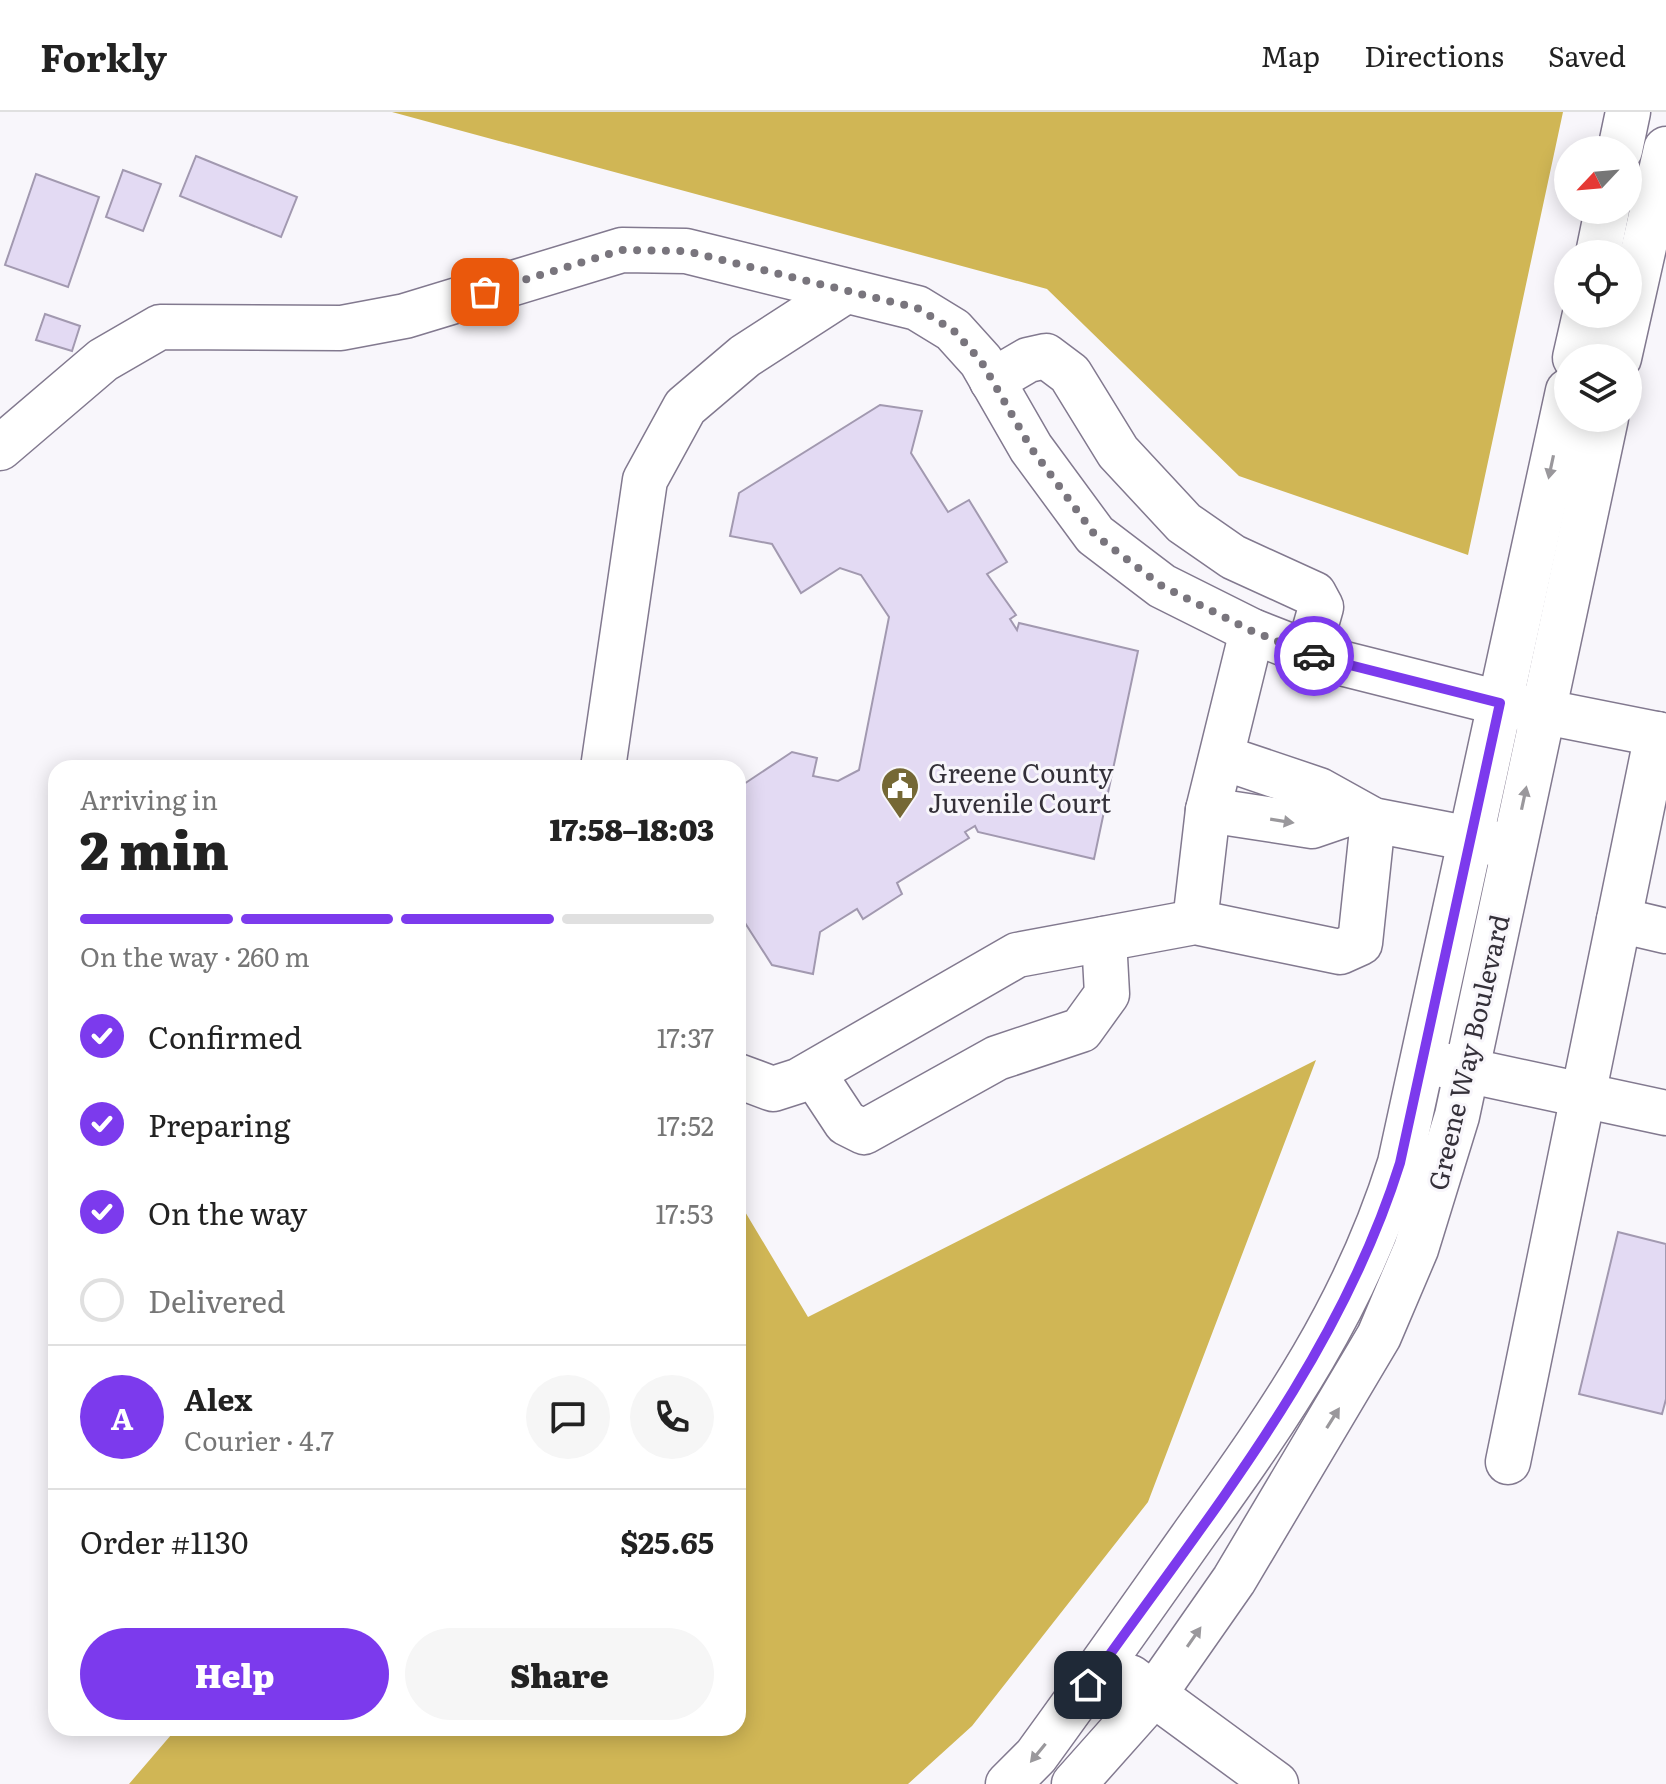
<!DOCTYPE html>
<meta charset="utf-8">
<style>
:root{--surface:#fff;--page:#f6f6f6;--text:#222;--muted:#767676;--line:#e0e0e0;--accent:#7c3aed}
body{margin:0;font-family:Literata,serif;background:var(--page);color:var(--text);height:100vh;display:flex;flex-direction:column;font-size:30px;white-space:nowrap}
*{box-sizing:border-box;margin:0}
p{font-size:26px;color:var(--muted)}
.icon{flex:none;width:44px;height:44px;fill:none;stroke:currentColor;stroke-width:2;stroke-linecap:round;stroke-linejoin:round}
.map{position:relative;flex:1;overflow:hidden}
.drawer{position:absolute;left:48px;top:648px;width:698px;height:976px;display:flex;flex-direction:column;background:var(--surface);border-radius:24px;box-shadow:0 4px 20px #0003}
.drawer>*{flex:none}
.needle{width:52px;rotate:244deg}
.controls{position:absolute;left:1554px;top:24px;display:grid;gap:16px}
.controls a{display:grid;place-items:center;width:88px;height:88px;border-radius:50%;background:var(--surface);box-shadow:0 4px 20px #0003;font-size:40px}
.pin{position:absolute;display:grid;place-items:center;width:68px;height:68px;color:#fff;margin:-34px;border-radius:16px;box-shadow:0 4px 12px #0006}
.courier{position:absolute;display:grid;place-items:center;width:80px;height:80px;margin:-40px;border:6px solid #7c3aed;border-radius:50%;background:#fff;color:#222;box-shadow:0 2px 10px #0007}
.headline em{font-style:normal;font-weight:800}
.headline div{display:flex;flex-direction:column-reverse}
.headline{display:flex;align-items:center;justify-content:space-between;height:136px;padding:0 32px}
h1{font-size:52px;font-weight:800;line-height:60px}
.bar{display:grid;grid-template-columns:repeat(4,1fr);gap:12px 8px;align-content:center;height:96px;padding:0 32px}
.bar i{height:10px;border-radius:6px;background:var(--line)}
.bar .active{background:var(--accent)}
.bar p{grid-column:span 4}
.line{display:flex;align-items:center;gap:20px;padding:0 32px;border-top:2px solid var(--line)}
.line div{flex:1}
.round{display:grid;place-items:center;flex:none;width:84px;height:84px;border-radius:42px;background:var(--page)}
ol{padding:0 32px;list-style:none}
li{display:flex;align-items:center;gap:24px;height:88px}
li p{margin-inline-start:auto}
li .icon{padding:8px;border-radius:50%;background:var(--accent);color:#fff;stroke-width:4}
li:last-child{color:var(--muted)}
li i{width:44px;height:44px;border:4px solid var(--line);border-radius:50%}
.primary-button{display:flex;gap:16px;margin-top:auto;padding:16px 32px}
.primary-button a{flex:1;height:92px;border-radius:48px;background:var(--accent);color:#fff;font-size:32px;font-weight:800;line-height:92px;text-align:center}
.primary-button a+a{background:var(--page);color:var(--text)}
header{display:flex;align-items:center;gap:48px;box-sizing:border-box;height:112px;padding:0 40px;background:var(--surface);border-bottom:2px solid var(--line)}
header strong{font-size:38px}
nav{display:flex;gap:44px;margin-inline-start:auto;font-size:28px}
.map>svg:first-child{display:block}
.forest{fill:#d0b655}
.building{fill:#e3daf3;stroke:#a299b0;stroke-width:2}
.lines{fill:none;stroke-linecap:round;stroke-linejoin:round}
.minor-casing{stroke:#82798f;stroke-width:47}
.minor{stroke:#fff;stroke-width:44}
.oneway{fill:#9a989c}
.done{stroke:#79757d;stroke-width:8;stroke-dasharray:0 14.4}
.route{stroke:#7c3aed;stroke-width:10}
.labels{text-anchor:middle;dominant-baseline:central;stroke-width:6;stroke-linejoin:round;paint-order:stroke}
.poi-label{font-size:26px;fill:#343039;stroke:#f8f6fb;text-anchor:start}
.street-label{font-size:26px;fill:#343039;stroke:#f8f6fb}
</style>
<header>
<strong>Forkly</strong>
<nav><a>Map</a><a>Directions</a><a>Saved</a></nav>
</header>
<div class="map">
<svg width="1666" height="1672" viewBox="0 0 1666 1672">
<rect width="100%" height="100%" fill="#f8f6fb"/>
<g class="forest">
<path d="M392,0H1563L1468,443L1239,364L1047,177Z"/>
<path d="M1316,948L1148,1390L972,1614L908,1672H129L177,1616H738V1088L808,1205Z"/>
</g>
<g class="building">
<path d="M196,44L297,85L281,125L180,84Z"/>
<path d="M123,58L161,72L143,119L106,105Z"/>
<path d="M36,62L99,85L68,175L5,153Z"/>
<path d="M45,202L80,214L72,239L36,228Z"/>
<path d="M880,293L922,299L911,341L948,400L969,388L1007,450L987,462L1016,503L1010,507L1017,518L1019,511L1138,539L1094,747L978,720L975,714L965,720L969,726L897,771L902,782L863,807L857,797L820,820L813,862L772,853L738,800V676L792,640L817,646L813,664L838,669L859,658L889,505L861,463L840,456L801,481L772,432L730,424L739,381Z"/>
<path d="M1618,1120L1666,1132V1287L1662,1302L1579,1282Z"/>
</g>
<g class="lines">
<defs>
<g id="minor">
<path d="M1620,38L1628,0"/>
<path d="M1598,142L1607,98"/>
<path d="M1575,246L1585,202"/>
<path d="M1619,246L1666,37"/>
<path d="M992,269L1028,248L1046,244L1070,262L1118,340L1184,411L1233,445L1314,482L1321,495L1308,541"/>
<path d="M0,336L103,248L160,215L341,216L405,204L622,138L686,139L917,196L953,218L981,249L1031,336L1095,423L1162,474L1252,519L1321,546L1500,591L1666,624"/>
<path d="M1224,646L1319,678L1373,708L1497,732"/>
<path d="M603,656L645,368L685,295L745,244L844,180"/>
<path d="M1208,698L1312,714L1353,700"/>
<path d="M1619,808L1666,819"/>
<path d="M1195,810L1208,698L1252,519"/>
<path d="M1438,952L1666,1001"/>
<path d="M813,961L846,1011L864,1020L997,946L1081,918L1107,882L1104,827"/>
<path d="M738,964L773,977L798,969L1017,843L1195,810L1340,840L1360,831L1373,708"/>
<path d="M1508,1350L1657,622"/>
<path d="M1130,1565L1276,1672"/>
<path d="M1008,1672L1036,1644C1090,1570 1142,1496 1195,1421C1282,1300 1355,1195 1400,1051L1568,279"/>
<path d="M1074,1672L1155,1581L1234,1468L1379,1224L1416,1137L1457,1004L1606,306"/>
</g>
</defs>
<use href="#minor" class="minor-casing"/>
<use href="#minor" class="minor"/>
</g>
<defs><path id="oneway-solid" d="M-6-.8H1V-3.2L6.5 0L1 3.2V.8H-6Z" transform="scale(2)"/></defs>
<g class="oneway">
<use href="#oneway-solid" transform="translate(1551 355) rotate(102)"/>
<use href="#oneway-solid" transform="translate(1524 686) rotate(-78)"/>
<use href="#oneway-solid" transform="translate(1282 709) rotate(9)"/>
<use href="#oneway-solid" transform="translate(1333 1306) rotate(-58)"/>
<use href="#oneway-solid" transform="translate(1194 1525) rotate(-55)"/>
<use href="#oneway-solid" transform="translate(1038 1641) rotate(129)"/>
</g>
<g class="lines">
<path class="done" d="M485,180L622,138L686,139L917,196L953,218L981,249L1031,336L1095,423L1162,474L1252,519L1314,544"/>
<path class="route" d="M1088,1573C1206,1406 1338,1249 1400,1051L1500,591L1314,544"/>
</g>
<defs>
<symbol id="civic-pin" viewBox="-11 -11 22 30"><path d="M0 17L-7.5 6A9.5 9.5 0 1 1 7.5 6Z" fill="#756835" stroke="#f8f6fb"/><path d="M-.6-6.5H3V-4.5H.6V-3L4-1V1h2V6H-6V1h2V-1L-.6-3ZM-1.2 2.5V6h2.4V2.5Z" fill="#fff"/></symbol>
</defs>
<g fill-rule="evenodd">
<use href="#civic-pin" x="878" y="652" width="44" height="60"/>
</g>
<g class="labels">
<g class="poi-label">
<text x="928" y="659">Greene County<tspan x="928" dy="30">Juvenile Court</tspan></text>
</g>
<g class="street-label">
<text transform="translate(1467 940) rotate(-77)">Greene Way Boulevard</text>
</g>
</g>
</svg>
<div class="controls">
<a><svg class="needle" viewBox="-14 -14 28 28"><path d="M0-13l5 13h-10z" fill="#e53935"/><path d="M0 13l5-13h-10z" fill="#767676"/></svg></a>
<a><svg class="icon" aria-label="locate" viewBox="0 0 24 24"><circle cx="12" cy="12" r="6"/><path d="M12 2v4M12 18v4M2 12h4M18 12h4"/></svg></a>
<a><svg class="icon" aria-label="layers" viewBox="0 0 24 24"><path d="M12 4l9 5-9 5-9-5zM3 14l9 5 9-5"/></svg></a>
</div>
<div class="pin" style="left:485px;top:180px;background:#ea580c"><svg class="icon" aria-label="bag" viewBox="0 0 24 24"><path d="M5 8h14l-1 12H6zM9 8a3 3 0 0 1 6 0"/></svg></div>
<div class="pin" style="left:1088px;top:1573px;background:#1f2937"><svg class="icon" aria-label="home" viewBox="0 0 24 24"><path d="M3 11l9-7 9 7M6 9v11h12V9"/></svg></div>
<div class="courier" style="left:1314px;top:544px"><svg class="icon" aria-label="car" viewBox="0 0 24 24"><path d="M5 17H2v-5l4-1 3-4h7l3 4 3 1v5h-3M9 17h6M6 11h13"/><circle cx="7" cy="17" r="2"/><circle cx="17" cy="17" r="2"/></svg></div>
<section class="drawer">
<div class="headline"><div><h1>2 min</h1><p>Arriving in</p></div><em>17:58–18:03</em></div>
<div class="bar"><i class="active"></i><i class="active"></i><i class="active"></i><i></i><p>On the way · 260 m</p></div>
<ol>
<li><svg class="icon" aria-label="check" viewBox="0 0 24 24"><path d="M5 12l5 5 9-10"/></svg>Confirmed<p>17:37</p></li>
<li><svg class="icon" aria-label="check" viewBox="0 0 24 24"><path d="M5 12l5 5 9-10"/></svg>Preparing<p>17:52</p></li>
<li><svg class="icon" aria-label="check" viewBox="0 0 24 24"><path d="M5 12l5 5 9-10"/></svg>On the way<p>17:53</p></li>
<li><i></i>Delivered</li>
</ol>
<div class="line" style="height:144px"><b class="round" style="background:var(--accent);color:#fff">A</b><div><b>Alex</b><p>Courier · 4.7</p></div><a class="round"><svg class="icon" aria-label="chat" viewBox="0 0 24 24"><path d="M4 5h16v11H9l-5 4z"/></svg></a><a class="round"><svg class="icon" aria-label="phone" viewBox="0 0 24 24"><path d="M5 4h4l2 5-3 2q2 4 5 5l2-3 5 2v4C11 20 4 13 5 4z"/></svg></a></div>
<div class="line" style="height:104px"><div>Order #1130</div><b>$25.65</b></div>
<div class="primary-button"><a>Help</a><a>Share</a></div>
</section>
</div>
